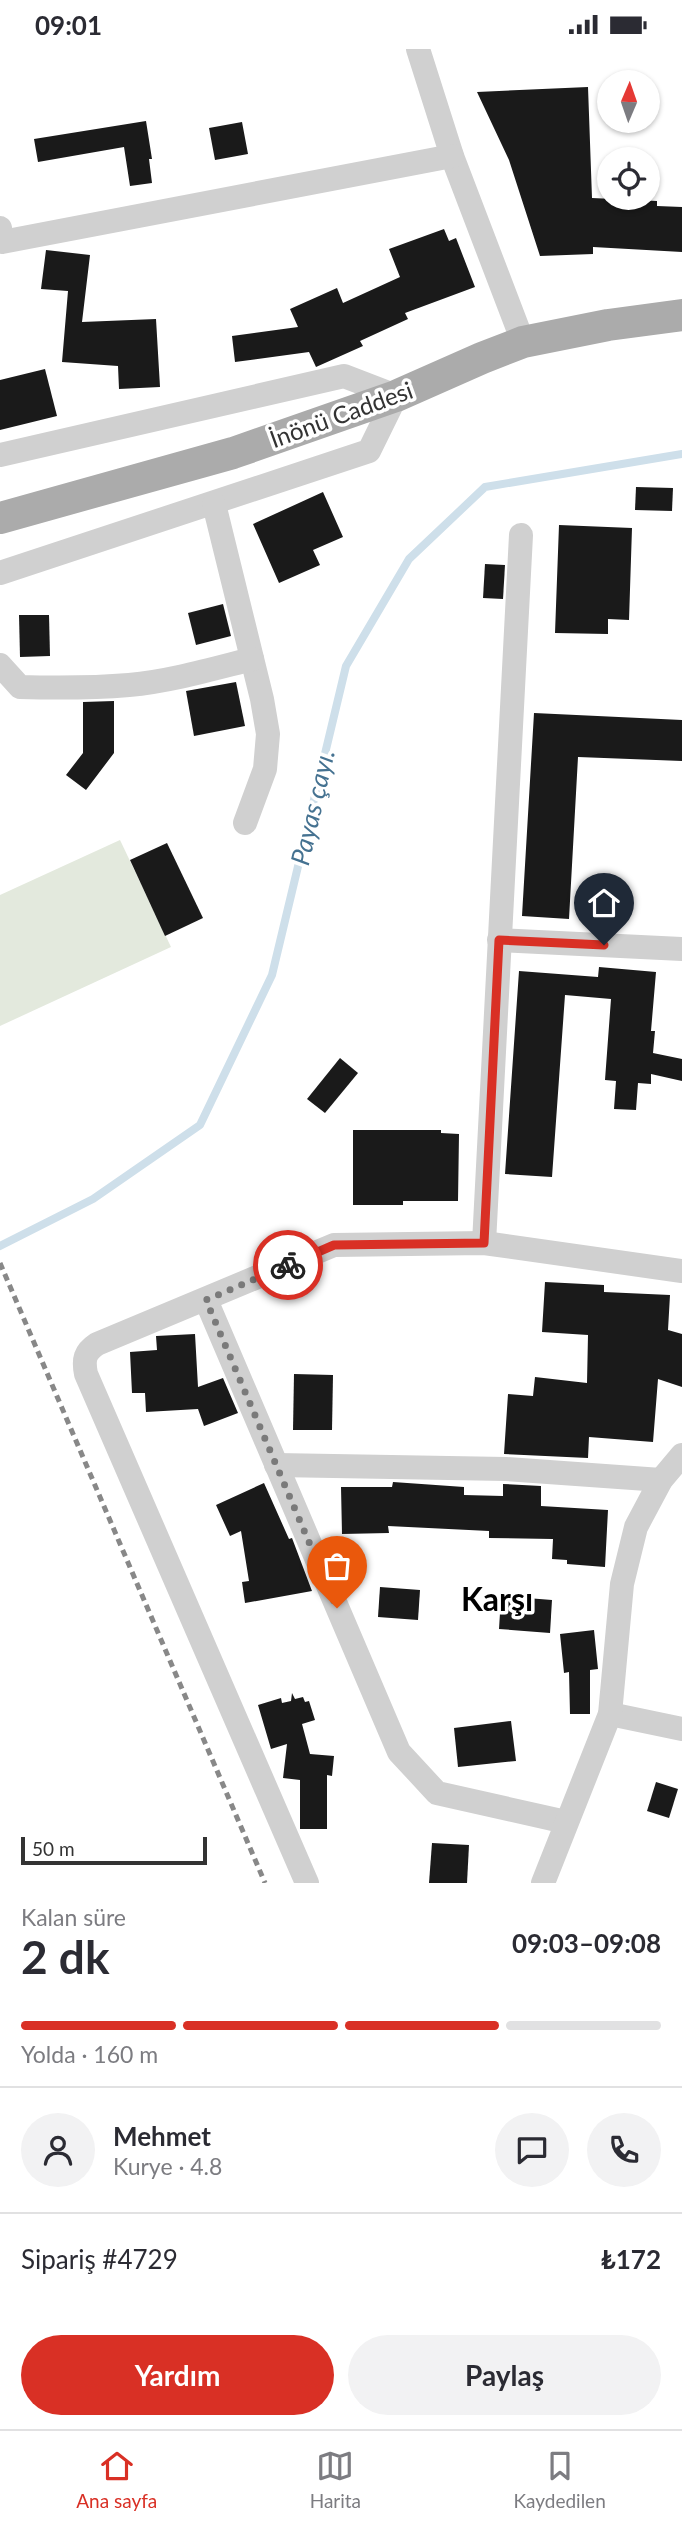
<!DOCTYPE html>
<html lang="tr">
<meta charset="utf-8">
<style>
:root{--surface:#fff;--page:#f2f2f3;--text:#2b2b33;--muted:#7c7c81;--line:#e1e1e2;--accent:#d93025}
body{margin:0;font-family:Lato,sans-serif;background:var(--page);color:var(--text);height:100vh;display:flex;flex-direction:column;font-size:26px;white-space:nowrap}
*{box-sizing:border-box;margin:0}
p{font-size:23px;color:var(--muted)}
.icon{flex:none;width:38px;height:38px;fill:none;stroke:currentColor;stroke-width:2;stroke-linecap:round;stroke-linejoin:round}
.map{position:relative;height:1834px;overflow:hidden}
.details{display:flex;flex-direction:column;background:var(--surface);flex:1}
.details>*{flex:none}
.needle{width:46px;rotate:2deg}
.buttons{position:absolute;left:597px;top:21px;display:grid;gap:14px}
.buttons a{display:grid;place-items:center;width:63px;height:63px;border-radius:50%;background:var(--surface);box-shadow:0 2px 5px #0004;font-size:35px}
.scale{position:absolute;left:21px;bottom:18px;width:186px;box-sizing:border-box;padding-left:7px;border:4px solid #333;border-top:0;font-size:19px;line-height:24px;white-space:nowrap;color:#333;-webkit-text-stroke:5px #fff;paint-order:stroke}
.pin{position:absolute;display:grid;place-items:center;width:60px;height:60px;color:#fff;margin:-72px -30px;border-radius:50% 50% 50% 0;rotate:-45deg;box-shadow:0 0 7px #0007}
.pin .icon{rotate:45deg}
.courier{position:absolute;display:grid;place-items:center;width:70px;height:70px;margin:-35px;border:5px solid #d93025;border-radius:50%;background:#fff;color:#222;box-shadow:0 2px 9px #0007}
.overview em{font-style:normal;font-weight:700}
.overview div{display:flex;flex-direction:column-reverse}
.overview{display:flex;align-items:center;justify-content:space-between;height:119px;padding:0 21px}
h1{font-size:46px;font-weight:700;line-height:52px}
.bar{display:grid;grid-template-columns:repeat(4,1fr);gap:10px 7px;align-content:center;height:84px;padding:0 21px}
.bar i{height:9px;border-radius:5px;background:var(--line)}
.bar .active{background:var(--accent)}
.bar p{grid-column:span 4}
.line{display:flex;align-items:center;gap:18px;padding:0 21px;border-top:2px solid var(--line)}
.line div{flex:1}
.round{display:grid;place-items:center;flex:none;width:74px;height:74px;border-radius:37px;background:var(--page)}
.button{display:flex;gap:14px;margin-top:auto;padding:14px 21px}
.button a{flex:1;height:80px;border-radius:42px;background:var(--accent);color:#fff;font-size:28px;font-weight:700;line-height:80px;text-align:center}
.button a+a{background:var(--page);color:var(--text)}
.status{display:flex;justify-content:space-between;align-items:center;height:49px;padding:0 35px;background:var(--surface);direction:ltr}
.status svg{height:19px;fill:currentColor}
.dock{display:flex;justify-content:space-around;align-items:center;height:98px;border-top:2px solid var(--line);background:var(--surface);font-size:19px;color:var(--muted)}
.dock a{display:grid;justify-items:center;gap:4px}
.dock .active{color:var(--accent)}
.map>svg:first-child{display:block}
.green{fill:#e3e9dd}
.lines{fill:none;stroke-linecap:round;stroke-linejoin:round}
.stream{stroke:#cedfea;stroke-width:8}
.building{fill:#1a1a1a}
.minor{stroke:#d0d0d0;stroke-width:24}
.major{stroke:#ababab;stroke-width:32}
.rail{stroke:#888;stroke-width:5;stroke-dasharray:7 5;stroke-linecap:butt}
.done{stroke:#7a7a7a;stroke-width:7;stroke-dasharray:0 12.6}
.route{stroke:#d93025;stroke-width:9}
.labels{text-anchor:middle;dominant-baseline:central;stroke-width:7;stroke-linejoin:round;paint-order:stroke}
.street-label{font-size:24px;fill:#333;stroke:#fff}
.water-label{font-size:26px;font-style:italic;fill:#457291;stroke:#fff}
.district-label{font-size:32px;font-weight:bold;fill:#000;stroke:#fff}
</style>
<div class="status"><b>09:01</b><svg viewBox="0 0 49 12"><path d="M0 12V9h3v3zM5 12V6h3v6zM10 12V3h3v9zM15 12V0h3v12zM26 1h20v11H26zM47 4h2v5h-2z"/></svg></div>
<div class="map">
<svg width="682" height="1834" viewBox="0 0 682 1834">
<rect width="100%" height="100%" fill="#fff"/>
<path class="green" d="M120,791L171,898L0,977V846Z"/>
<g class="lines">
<path class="stream" d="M0,1197L93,1150L200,1076L272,926L346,617L409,510L485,438L682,405"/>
</g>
<g class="building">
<path d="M588,38L592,149L657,152V157L682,158V203L593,198V205L540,207L509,111L477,43Z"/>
<path d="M146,72L152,110H149L152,134L130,137L124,98L38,113L34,90Z"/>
<path d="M242,73L248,105L215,111L209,79Z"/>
<path d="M444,180L449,192L456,189L475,238L405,264L408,270L360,292L363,297L316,318L309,303L235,313L232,287L298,278L290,260L337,239L343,254L400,228L389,200Z"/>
<path d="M46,201L90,206L82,273L156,270L160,338L119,340L118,317L62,313L68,242L41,240Z"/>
<path d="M45,320L57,367L0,381V331Z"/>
<path d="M636,438L673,439L672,462L635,461Z"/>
<path d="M323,443L343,488L313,501L320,516L279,534L253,475Z"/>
<path d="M559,476L632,479L629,571L608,570V585L555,584Z"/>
<path d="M485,515L505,516L503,550L483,549Z"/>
<path d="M223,555L231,587L196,596L188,564Z"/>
<path d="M19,566H49L50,607L20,608Z"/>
<path d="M236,633L245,677L194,687L186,642Z"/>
<path d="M114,652V704L86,741L66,726L83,704V653Z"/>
<path d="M534,664L682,671V712L578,708L569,870L522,867Z"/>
<path d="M167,794L203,869L165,887L130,811Z"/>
<path d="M599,918L656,923L651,982H655L653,1004L682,1010V1032L651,1025V1035L638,1034L636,1061L614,1060L616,1032L605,1031L611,950L565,946L552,1128L505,1125L519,922L598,928Z"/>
<path d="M340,1009L358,1024L325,1064L307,1050Z"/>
<path d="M353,1081H441V1084L459,1085L458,1152H403V1156H353Z"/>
<path d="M545,1233L604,1236V1243L670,1246L668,1281L682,1285V1338L658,1330L653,1393L589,1388L588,1409L504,1405L508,1345L533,1347L535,1328L587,1334L588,1286L542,1283Z"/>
<path d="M195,1285L198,1338L223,1329L238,1364L204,1377L198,1360L146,1363L145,1344H132L130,1303L157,1301L156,1287Z"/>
<path d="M294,1325L333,1326L332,1381H293Z"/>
<path d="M393,1433L464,1438V1446L503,1447V1435L541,1437V1457L608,1461L605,1518L567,1515V1511L552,1510L553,1490L489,1489V1482L388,1477L389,1484L342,1485L341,1438H392Z"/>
<path d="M264,1434L289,1490L292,1489L312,1542L245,1554L242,1533L249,1532L241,1482L230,1487L216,1456Z"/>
<path d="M380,1538L420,1541L418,1571L378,1568Z"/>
<path d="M501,1547L552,1551L550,1584L499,1580Z"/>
<path d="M594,1581L598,1620L590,1621V1665H570L569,1623L564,1624L560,1585Z"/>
<path d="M292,1644L295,1650L303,1648L305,1653L309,1652L315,1671L302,1675L310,1705L334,1707L332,1727L327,1726V1780H300V1731L283,1729L287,1695L271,1700L258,1656L281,1649L282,1654L291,1652Z"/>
<path d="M511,1672L516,1712L458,1718L454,1679Z"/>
<path d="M656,1733L678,1740L669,1769L647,1762Z"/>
<path d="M432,1794L469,1796L467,1834H429Z"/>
</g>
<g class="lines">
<g class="minor">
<path d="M418,0L452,107L523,293"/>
<path d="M0,179L2,193L452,107"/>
<path d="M0,406L344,327L396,347L369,402L0,524"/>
<path d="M214,455L262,650L268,685L265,720L245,774"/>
<path d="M0,616L20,638C57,639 93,639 129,636C171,632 212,620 252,610"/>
<path d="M499,891L682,900"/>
<path d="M484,1194L521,486"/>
<path d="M206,1251L399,1703L437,1744L566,1773"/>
<path d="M276,1416L506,1420L661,1431"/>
<path d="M610,1665L682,1680"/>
<path d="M307,1834L86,1325C83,1310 85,1303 97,1295L334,1196L484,1194L682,1222"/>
<path d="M543,1834L610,1665L622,1535L636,1478L661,1431L682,1406"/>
</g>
<path class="major" d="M0,469L233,404L396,347L482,309L523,293L608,276L682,266"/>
<path class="rail" d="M0,1214L265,1834"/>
</g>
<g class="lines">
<path class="done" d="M288,1216L206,1251L337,1559"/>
<path class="route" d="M288,1216L334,1196L484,1194L499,891L604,896"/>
</g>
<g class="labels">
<g class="street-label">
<text transform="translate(341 365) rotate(-20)">İnönü Caddesi</text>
</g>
<g class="water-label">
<text transform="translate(312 758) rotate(-77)">Payas çayı.</text>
</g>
<g class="district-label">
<text x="497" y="1549">Karşı</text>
</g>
</g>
</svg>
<div class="buttons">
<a><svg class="needle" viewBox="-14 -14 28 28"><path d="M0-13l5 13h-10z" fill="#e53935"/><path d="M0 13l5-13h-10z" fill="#7c7c81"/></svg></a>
<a><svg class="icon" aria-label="locate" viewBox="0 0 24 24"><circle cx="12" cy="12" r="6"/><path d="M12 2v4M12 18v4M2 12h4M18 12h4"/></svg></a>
</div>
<div class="scale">50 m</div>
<div class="pin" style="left:337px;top:1559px;background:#ea580c"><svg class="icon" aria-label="bag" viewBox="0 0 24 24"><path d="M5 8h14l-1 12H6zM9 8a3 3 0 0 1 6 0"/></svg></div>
<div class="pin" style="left:604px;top:896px;background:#1f2937"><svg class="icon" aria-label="home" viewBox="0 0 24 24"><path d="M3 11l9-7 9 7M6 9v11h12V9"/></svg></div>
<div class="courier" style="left:288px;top:1216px"><svg class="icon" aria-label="bike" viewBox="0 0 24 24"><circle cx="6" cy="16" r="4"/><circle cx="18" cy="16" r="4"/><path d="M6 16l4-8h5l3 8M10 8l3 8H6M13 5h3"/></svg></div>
</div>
<section class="details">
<div class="overview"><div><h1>2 dk</h1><p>Kalan süre</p></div><em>09:03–09:08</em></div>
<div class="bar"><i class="active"></i><i class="active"></i><i class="active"></i><i></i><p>Yolda · 160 m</p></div>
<div class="line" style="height:126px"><a class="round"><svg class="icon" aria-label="person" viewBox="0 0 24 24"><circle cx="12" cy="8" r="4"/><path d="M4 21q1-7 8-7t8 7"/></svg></a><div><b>Mehmet</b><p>Kurye · 4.8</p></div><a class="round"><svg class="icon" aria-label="chat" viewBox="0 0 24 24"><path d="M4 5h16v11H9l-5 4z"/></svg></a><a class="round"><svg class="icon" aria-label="phone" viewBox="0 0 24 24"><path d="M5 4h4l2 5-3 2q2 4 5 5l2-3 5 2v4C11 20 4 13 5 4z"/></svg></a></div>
<div class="line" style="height:91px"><div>Sipariş #4729</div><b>₺172</b></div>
<div class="button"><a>Yardım</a><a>Paylaş</a></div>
</section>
<nav class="dock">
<a class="active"><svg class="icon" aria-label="home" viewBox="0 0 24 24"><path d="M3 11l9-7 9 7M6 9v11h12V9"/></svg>Ana sayfa</a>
<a><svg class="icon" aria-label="map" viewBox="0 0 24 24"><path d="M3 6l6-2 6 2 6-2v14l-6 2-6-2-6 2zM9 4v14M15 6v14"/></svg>Harita</a>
<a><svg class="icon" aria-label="saved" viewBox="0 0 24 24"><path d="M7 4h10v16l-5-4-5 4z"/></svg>Kaydedilen</a>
</nav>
